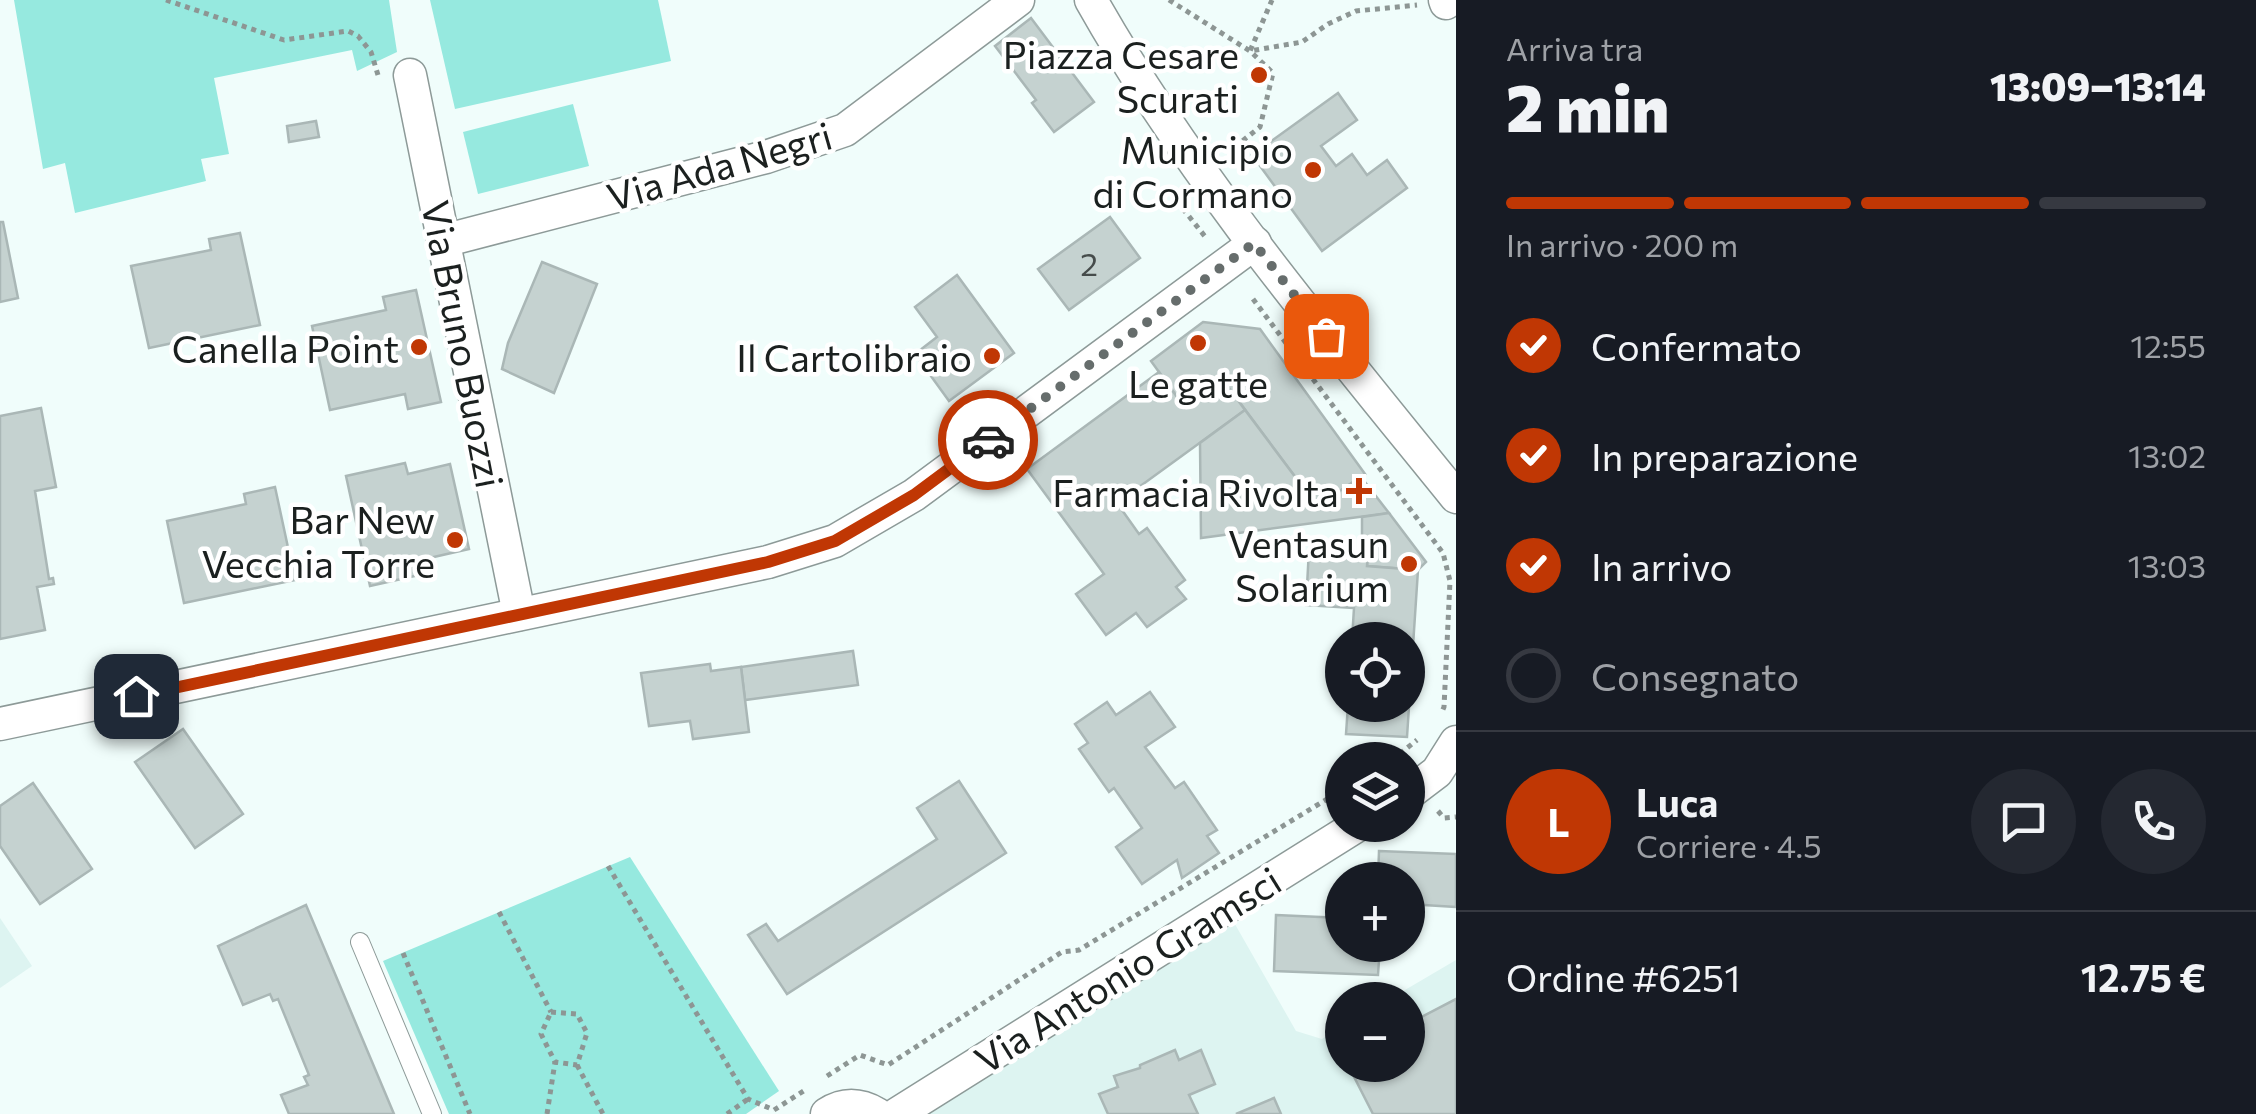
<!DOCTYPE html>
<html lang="it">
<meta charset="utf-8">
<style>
:root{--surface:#171b24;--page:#242831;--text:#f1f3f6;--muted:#9ea1a6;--line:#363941;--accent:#c03704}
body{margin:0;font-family:Commissioner,sans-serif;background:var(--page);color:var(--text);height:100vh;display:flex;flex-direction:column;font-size:38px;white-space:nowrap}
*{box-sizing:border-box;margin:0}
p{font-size:32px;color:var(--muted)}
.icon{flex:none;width:55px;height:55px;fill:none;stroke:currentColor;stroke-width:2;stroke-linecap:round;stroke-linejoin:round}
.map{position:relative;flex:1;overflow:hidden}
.side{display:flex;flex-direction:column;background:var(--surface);width:800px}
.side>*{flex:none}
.fabs{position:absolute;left:1325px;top:622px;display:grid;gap:20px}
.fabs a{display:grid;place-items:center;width:100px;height:100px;border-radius:50%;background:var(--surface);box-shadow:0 2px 8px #0004;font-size:50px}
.pin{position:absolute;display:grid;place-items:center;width:85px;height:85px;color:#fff;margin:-42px;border-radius:20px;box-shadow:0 5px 15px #0006}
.courier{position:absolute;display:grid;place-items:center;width:100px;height:100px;margin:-50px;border:8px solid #c03704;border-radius:50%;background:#fff;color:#222;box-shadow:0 2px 12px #0007}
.headline em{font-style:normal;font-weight:800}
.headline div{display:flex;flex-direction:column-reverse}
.headline{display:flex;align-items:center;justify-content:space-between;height:170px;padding:0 50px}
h1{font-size:65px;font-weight:800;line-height:75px}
.bar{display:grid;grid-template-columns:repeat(4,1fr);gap:15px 10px;align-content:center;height:120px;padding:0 50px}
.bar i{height:12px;border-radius:8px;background:var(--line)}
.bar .selected{background:var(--accent)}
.bar p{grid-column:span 4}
.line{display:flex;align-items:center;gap:25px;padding:0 50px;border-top:2px solid var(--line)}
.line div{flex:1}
.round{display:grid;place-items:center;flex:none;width:105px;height:105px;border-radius:52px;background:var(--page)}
ol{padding:0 50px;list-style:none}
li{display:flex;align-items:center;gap:30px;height:110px}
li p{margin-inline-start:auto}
li .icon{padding:10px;border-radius:50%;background:var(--accent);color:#fff;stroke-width:4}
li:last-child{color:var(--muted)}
li i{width:55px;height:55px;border:5px solid var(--line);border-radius:50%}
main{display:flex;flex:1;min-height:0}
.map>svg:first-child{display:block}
.built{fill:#ddf4f1}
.green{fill:#96e9df}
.building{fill:#c5d2d0;stroke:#aab7b6;stroke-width:2.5}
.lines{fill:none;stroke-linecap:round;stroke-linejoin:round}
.service-casing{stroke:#8d9a98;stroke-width:20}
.minor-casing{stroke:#8d9a98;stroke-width:35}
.path{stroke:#8d9694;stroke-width:5;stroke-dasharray:5 5;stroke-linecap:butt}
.service{stroke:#fff;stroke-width:18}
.minor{stroke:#fff;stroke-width:32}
.done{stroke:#666d6c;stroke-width:10;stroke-dasharray:0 18}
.route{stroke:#c03704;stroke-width:12}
.poi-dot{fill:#c03704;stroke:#fff;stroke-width:4}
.labels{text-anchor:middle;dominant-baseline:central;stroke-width:9;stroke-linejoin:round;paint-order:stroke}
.number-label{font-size:32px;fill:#464c4b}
.poi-label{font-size:38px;fill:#1b201f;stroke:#fff;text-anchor:end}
.street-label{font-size:38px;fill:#1b201f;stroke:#fff}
</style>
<main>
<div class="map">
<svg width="1456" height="1114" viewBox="0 0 1456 1114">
<rect width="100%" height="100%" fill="#f0fdfb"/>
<g class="built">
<path d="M0,918L32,966L0,988Z"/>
<path d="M1232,919L1296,1031L1322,1039L1342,1027V1065H1408V1000H1388L1456,960V1114H921Z"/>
</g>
<g class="green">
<path d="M14,0H389L397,52L357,71L352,50L214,78L229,154L201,159L206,181L75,213L65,163L43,169Z"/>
<path d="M430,0H658L671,61L455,109Z"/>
<path d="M573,104L589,166L478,194L463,132Z"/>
<path d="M630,857L779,1091L746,1114H449L383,961Z"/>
</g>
<g class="building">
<path d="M1031,18L1094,102L1054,132L1032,103L1036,100L995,46Z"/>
<path d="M1338,93L1357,120L1321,146L1336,166L1352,154L1367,175L1387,160L1407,188L1322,251L1252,155Z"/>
<path d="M316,121L319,137L289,142L287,126Z"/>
<path d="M1110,217L1140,258L1069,310L1038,269Z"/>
<path d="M0,222H3L18,298L0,302Z"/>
<path d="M240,233L260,325L149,348L131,266L211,250L209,239Z"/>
<path d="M542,262L597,284L554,393L502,369L508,343Z"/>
<path d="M957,275L1014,353L949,401L915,354L937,337L915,307Z"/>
<path d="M416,290L441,402L408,409L405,394L330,410L312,326L386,310L383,297Z"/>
<path d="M1203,322L1260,329L1365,474L1317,506L1223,380L1185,408L1151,361Z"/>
<path d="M1159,372L1185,408L1223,380L1245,410L1117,503L1139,534L1147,528L1185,580L1176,587L1186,599L1147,627L1136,613L1106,635L1076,594L1104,574L1027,469Z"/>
<path d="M41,408L56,487L35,491L49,579L53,578L54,584L37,587L45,630L0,639V416Z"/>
<path d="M1245,410L1317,506L1361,477L1389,513L1201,538L1200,443Z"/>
<path d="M405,463L408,474L450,464L469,549L425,559L428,573L370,586L346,476Z"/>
<path d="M275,487L295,580L184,603L167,521L246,504L244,494Z"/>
<path d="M1389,513L1426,562L1418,570L1367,566L1368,553H1362V517Z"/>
<path d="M1309,549L1368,553L1367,566L1418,570L1407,737L1346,734L1348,705H1408V640H1352L1354,608L1306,605Z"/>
<path d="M853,651L858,685L745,700L741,667Z"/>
<path d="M710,664L711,671L741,667L749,732L693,739L690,721L649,726L641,673Z"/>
<path d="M1150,692L1175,727L1145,747L1175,788L1184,782L1217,830L1207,836L1219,853L1182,878L1177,860L1142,884L1116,847L1142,828L1114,788L1109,792L1079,749L1088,743L1075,724L1107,702L1116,715Z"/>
<path d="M183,729L243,814L195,848L135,762Z"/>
<path d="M959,781L1006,853L787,994L748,935L766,924L778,941L937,839L917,808Z"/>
<path d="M33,783L92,869L40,904L0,846V806Z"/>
<path d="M1379,851L1456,854V907L1408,904V880H1378Z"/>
<path d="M306,905L394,1114H289L281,1095L308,1085L304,1077L309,1075L278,999L273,1001L270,994L243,1005L218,946Z"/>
<path d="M1276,915L1342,918V945H1380L1378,975L1274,971Z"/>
<path d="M1456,999V1114H1373L1348,1065H1408V1024Z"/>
<path d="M1175,1050L1179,1060L1201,1050L1215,1084L1189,1095L1198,1114H1108L1099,1094L1118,1087L1114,1076L1140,1068V1065Z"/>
<path d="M1274,1098L1281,1114H1236Z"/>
</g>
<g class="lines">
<defs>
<path id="service" d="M360,942L432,1114"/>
<g id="minor">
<path d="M1091,0C1190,176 1329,340 1456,497"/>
<path d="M1445,0L1446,3"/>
<path d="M410,75L519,614"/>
<path d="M443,241L766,157L845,130L1018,0"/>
<path d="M0,724L768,562L835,541L914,495L1255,243"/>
<path d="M1408,794L1437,772L1456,742"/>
<path d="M827,1114C844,1103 860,1104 877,1114"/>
<path d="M897,1114L1358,825"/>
</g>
</defs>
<use href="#service" class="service-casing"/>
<use href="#minor" class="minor-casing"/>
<g class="path">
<path d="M166,0L284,40L348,31L358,36L371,52L378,75"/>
<path d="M1169,0L1250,51L1302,42L1328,24L1356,11L1417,5"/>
<path d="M1227,153L1260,127L1273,73L1250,51L1272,0"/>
<path d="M1182,193L1176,200L1207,239"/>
<path d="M1253,299L1443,553L1450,581L1444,707L1441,714"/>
<path d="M1392,760L1417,740"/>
<path d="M1438,811L1444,818L1456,817"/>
<path d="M608,866L748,1099L774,1110"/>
<path d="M499,912L551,1012"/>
<path d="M403,953L470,1114"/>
<path d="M551,1012L577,1014L587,1033L577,1065L555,1062L541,1034Z"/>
<path d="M577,1065L603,1114"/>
<path d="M827,1076L860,1055L888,1065L1062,952L1079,950L1342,790"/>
<path d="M774,1110L805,1090"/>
<path d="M547,1114L555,1062"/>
<path d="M727,1114L748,1099"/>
</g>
<use href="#service" class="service"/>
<use href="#minor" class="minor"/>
</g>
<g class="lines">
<path class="done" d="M988,440L1254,243L1326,336"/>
<path class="route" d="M136,696L768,562L835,541L914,495L988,440"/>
</g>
<g class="poi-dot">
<circle cx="1259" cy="75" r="10"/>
<circle cx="1313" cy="170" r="10"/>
<circle cx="1198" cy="343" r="10"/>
<circle cx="419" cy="347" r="10"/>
<circle cx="992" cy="356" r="10"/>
<path d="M1354 476h10v10h10v10h-10v10h-10v-10h-10v-10h10z"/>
<circle cx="455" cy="540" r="10"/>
<circle cx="1409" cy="564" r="10"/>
</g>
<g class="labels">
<g class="number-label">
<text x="1089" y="263">2</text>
</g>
<g class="poi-label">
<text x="1239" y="53">Piazza Cesare<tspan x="1239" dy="44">Scurati</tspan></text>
<text x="1293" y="148">Municipio<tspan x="1293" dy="44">di Cormano</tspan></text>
<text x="399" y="347">Canella Point</text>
<text x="972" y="356">Il Cartolibraio</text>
<text x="1198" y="382" text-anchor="middle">Le gatte</text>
<text x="1339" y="491">Farmacia Rivolta</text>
<text x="435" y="518">Bar New<tspan x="435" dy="44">Vecchia Torre</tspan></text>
<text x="1389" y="542">Ventasun<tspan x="1389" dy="44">Solarium</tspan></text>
</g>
<g class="street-label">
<text transform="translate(719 165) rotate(-16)">Via Ada Negri</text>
<text transform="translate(464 344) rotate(79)">Via Bruno Buozzi</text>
<text transform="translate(1127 969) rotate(-32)">Via Antonio Gramsci</text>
</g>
</g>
</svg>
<div class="fabs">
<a><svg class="icon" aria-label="locate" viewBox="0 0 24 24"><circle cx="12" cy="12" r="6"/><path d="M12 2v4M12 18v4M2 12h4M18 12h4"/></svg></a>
<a><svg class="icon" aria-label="layers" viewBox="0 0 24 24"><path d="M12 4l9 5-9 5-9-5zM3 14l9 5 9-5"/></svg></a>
<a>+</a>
<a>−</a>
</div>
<div class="pin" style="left:1326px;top:336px;background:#ea580c"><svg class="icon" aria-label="bag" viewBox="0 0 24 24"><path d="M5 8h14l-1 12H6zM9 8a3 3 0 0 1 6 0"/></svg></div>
<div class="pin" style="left:136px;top:696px;background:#1f2937"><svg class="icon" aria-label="home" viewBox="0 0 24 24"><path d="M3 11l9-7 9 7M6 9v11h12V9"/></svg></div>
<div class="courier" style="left:988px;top:440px"><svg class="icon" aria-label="car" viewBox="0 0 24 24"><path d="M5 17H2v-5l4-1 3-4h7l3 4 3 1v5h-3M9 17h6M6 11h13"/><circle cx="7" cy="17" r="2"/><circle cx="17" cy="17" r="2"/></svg></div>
</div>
<section class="side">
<div class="headline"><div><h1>2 min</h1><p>Arriva tra</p></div><em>13:09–13:14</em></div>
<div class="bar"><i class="selected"></i><i class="selected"></i><i class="selected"></i><i></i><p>In arrivo · 200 m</p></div>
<ol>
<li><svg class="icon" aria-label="check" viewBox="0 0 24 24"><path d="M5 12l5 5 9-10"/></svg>Confermato<p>12:55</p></li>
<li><svg class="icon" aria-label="check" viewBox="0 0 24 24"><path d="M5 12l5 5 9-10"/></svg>In preparazione<p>13:02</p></li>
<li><svg class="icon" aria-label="check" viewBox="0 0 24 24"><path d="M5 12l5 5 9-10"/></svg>In arrivo<p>13:03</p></li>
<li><i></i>Consegnato</li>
</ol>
<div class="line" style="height:180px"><b class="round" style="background:var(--accent);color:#fff">L</b><div><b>Luca</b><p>Corriere · 4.5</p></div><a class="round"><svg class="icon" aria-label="chat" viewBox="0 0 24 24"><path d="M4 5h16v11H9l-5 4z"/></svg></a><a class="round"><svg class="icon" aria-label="phone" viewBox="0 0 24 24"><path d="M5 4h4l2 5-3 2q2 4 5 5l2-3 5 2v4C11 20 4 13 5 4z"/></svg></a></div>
<div class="line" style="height:130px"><div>Ordine #6251</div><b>12.75 €</b></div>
</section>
</main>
